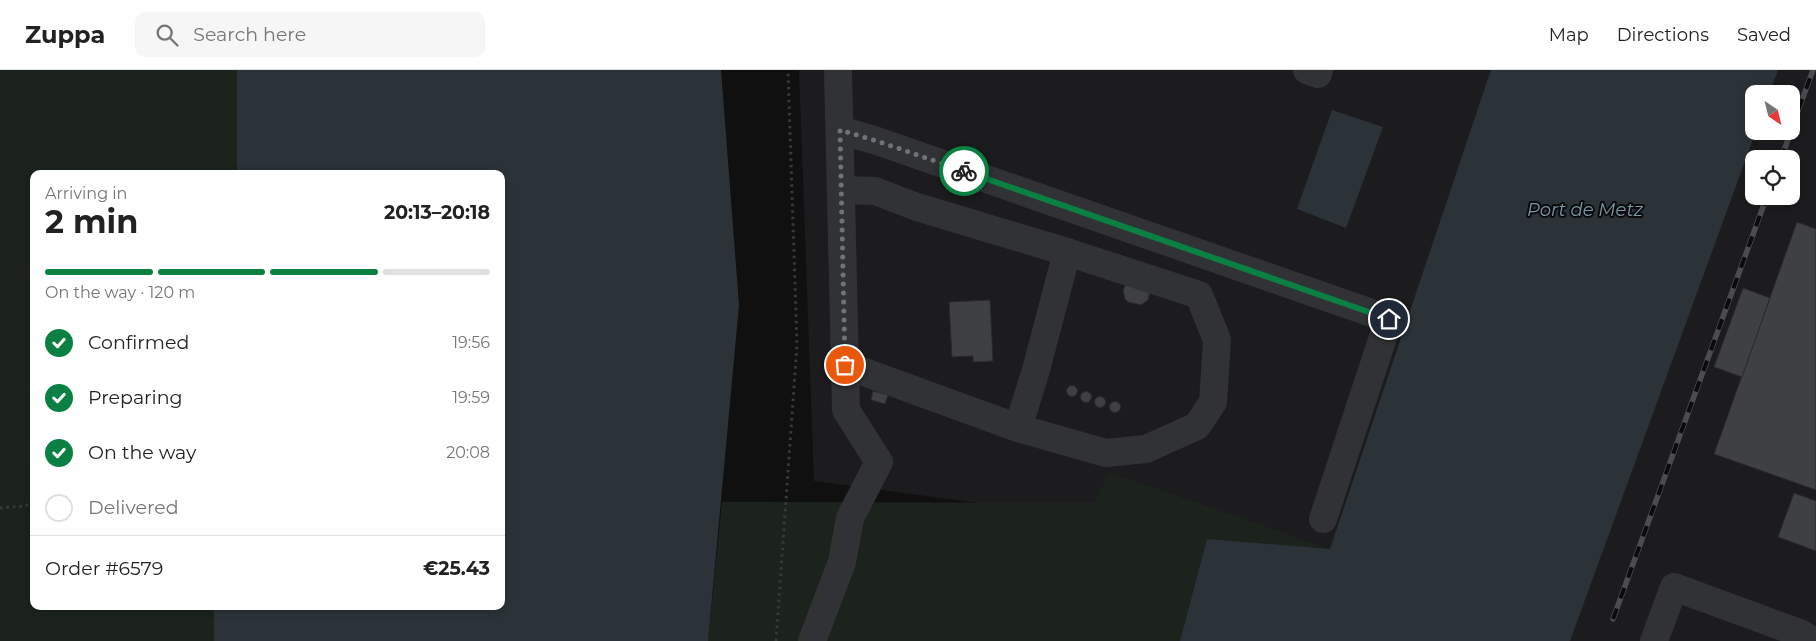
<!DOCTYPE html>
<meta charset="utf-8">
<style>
:root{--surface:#fff;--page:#f6f6f6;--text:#222;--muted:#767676;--line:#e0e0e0;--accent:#0b8043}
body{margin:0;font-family:Montserrat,sans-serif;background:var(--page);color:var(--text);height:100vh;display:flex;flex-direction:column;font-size:19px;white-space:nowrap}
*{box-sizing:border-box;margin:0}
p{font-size:16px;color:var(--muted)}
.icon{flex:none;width:28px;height:28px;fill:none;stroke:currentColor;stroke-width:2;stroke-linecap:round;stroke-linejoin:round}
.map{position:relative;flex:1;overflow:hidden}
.sheet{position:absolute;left:30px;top:100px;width:475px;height:440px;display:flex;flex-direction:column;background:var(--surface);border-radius:10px;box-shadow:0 2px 8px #0003}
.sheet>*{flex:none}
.needle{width:32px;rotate:145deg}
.fabs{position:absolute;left:1745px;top:15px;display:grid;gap:10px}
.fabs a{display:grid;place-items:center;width:55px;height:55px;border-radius:10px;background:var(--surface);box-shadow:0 2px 8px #0003;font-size:25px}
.pin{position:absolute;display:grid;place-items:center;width:42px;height:42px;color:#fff;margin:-21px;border:2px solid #fff;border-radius:50%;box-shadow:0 1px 5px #0007}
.courier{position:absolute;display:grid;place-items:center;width:50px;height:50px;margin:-25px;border:4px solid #0b8043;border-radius:50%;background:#fff;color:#222;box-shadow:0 1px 6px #0007}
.overview em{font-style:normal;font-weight:700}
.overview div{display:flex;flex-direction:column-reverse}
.overview{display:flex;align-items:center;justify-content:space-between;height:85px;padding:0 15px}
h1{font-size:32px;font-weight:700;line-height:38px}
.bar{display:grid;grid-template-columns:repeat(4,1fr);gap:8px 5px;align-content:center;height:60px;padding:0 15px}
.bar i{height:6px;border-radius:4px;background:var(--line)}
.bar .current{background:var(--accent)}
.bar p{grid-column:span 4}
.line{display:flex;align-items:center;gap:12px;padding:0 15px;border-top:1px solid var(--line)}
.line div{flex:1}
ol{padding:0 15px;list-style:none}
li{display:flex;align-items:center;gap:15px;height:55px}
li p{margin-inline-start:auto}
li .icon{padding:5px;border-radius:50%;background:var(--accent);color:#fff;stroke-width:4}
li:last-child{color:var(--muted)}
li i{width:28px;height:28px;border:2px solid var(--line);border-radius:50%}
header{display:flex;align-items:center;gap:30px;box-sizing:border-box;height:70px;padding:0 25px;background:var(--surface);border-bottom:1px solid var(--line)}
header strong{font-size:24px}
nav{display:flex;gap:28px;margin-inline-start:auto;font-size:18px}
.search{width:350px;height:45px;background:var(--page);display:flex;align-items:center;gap:12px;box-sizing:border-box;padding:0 18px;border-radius:10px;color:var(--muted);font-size:19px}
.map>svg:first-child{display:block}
.built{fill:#1c1c1e;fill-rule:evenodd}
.green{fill:#1c231d}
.water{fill:#2b3338}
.building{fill:#3f4044;stroke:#2a2a2d}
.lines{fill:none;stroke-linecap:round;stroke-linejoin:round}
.path{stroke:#37393c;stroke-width:3;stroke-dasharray:2.5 4;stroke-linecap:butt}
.minor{stroke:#313235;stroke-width:28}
.rail-casing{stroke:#4a4c50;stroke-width:5.5}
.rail{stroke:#0b0b0c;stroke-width:4;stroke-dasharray:11;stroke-linecap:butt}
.done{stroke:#6f7378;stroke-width:5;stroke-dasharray:0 9}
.route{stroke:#0b8043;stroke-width:6}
.labels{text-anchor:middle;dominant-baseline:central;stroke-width:4;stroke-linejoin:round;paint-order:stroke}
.water-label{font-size:18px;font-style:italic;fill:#7c99a9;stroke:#0b0b0c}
</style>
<header>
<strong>Zuppa</strong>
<div class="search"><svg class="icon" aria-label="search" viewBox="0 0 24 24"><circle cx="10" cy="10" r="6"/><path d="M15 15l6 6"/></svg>Search here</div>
<nav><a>Map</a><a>Directions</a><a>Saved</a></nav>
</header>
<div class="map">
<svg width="1816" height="571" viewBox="0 0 1816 571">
<rect width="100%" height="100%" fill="#101011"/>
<path class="built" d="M799,0H1816V571H1171L1195,462L814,411ZM1754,24H1791V61H1754ZM1754,89H1791V126H1754Z"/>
<g class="green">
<path d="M0,0H237V104H34V536H214V571H0Z"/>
<path d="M1109,402L1330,479L1207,469L1180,571H708L722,432L1095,433Z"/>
</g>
<g class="water">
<path d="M237,0H721L739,235L708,571H214V536H501V104H237Z"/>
<path d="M1491,0H1778L1769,24H1754V61H1756L1570,571H1180L1207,469L1330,479Z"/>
<path d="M1332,40L1383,57L1346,158L1297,139Z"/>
</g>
<g class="building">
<path d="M1797,152L1816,159V420L1714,384Z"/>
<path d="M1127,212L1150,221L1148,230L1141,235L1128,232L1125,229L1123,220Z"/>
<path d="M1743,218L1770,228L1742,307L1714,297Z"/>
<path d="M990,230L993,291L973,292V286L952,287L949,232Z"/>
<circle cx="1072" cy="321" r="5.5"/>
<path d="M873,321L888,325L885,334L871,330Z"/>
<circle cx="1086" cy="327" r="5.5"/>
<circle cx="1100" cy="332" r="5.5"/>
<circle cx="1115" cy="337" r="5.5"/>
<path d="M1794,423L1816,431V481L1778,467Z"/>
</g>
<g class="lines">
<g class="path">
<path d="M0,438L25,436L34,432"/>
<path d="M776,571L797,275L788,0"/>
</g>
<g class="minor">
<path d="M1307,0L1318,4L1319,0"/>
<path d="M840,60L877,71L1389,249L1323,449"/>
<path d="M841,120L875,121L917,137L1067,182L1036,300L1018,358L845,295"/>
<path d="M1018,358L1106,383L1146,379L1197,356L1213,332L1217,270L1199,225L1067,182"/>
<path d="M812,571L842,492L850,448L879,392L846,340L838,0"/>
<path d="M1654,571L1674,517L1802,564L1812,571"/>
</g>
<defs>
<g id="rail">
<path d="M1791,60L1813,0"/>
<path d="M1781,89L1791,61"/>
<path d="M1613,549L1767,126"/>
</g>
</defs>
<use href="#rail" class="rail-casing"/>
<use href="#rail" class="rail"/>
</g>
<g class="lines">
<path class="done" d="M845,295L840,60L877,71L964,101"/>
<path class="route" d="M964,101L1389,249"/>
</g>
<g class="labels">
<g class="water-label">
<text x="1585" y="140">Port de Metz</text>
</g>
</g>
</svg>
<div class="fabs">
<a><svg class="needle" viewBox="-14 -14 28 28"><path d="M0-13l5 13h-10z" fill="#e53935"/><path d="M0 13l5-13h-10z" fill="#767676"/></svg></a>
<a><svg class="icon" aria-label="locate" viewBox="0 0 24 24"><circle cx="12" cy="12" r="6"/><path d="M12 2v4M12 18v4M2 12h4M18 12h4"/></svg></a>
</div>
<div class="pin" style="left:845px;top:295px;background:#ea580c"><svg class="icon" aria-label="bag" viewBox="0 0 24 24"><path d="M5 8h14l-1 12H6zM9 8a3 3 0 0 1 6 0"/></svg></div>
<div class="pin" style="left:1389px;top:249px;background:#1f2937"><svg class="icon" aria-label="home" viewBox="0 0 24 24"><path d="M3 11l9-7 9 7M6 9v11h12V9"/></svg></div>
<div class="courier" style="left:964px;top:101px"><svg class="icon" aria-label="bike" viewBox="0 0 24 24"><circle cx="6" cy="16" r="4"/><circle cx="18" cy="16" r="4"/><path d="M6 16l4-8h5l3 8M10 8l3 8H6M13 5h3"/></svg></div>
<section class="sheet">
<div class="overview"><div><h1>2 min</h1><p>Arriving in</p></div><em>20:13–20:18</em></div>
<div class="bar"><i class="current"></i><i class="current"></i><i class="current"></i><i></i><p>On the way · 120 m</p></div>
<ol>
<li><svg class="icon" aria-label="check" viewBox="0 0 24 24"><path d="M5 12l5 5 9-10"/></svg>Confirmed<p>19:56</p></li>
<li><svg class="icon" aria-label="check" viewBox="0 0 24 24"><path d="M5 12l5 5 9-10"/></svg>Preparing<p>19:59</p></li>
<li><svg class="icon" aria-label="check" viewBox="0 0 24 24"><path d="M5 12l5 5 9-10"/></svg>On the way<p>20:08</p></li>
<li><i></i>Delivered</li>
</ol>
<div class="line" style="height:65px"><div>Order #6579</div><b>€25.43</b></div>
</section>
</div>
